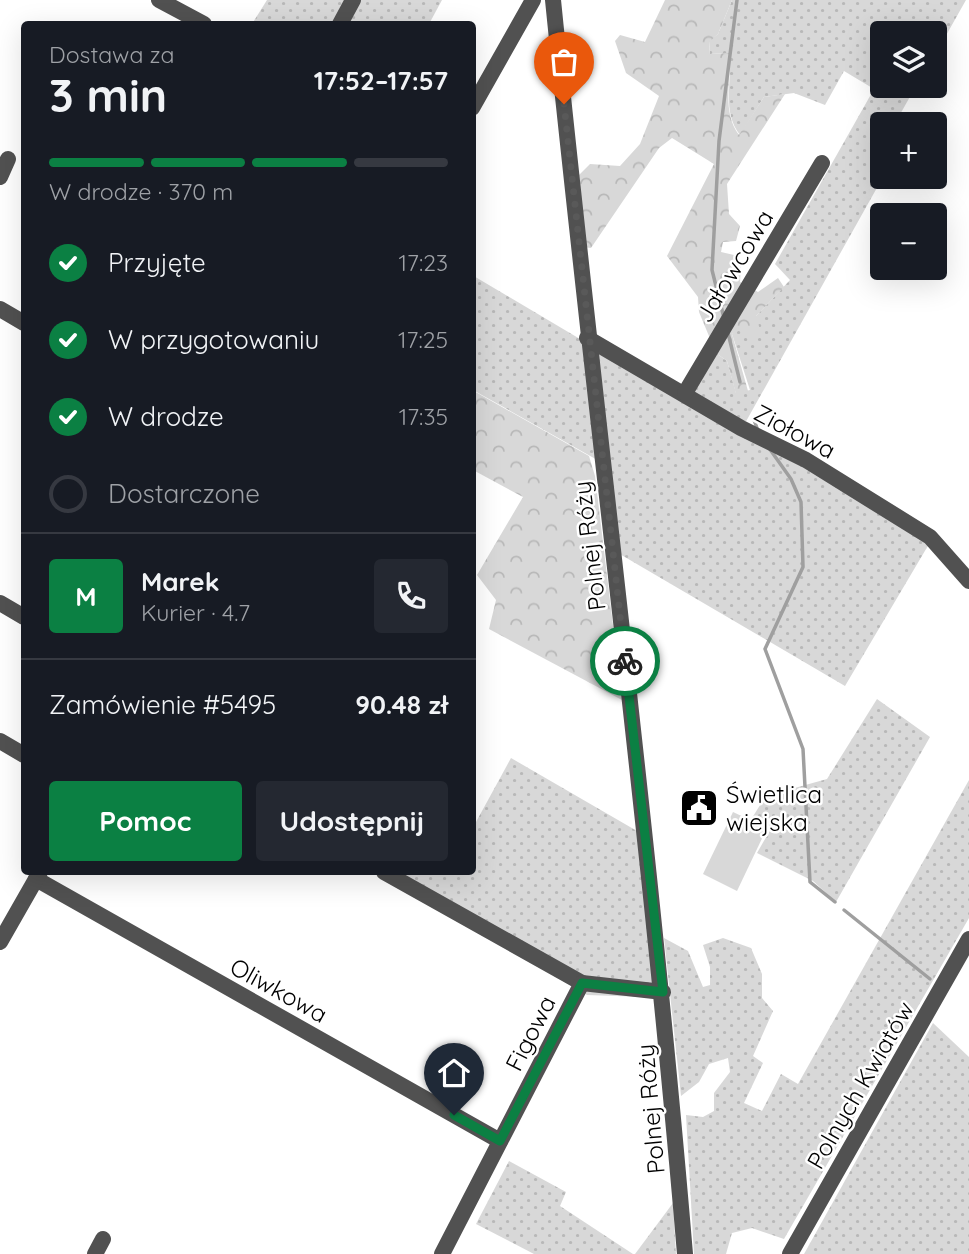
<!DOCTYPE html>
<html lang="pl">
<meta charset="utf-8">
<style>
:root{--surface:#171b24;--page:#242831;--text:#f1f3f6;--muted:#9ea1a6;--line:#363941;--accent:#0b8043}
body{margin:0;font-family:Quicksand,sans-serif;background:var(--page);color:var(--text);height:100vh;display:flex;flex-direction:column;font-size:26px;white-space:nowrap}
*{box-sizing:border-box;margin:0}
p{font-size:23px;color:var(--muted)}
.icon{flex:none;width:38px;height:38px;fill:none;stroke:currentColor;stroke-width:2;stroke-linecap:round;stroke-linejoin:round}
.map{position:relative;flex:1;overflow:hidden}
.details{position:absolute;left:21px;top:21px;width:455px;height:854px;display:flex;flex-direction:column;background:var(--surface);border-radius:7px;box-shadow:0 7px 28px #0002}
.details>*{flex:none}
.tools{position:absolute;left:870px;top:21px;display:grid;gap:14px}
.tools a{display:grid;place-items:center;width:77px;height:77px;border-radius:7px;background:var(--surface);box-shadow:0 7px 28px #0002;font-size:35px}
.pin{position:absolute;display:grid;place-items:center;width:60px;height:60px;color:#fff;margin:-72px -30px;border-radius:50% 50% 50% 0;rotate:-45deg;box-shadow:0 0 7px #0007}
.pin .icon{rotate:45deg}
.courier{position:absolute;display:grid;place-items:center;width:70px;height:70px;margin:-35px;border:5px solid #0b8043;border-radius:50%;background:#fff;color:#222;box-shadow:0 2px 9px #0007}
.summary em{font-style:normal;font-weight:700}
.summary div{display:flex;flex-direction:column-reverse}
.summary{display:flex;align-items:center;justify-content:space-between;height:119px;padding:0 28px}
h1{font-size:46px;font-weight:700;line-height:52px}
.bar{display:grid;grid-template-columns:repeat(4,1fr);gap:10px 7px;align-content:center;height:84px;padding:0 28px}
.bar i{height:9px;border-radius:5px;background:var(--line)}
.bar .on{background:var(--accent)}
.bar p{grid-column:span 4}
.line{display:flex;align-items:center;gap:18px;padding:0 28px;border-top:2px solid var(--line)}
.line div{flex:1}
.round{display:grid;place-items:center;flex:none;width:74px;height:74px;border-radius:7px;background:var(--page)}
ol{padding:0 28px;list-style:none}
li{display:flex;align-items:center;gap:21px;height:77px}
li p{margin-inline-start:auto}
li .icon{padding:7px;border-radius:50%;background:var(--accent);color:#fff;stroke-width:4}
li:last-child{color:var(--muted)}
li i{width:38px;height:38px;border:4px solid var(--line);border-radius:50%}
.primary-button{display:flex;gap:14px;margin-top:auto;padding:14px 28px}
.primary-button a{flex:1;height:80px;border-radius:7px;background:var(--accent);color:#fff;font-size:28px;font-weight:700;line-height:80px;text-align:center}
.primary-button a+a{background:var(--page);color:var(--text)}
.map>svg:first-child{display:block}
.grass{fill:url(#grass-dots)}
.forest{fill:url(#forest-crowns)}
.park{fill:#d8d8d8}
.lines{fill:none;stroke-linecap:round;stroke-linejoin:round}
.stream{stroke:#9f9f9f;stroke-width:3.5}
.minor{stroke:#515151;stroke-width:16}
.done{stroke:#595959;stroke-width:7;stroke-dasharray:0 12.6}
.route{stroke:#0b8043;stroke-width:9}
.labels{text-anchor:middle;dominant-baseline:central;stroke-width:5;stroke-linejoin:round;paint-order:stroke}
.street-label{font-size:24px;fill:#000;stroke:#fff}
.poi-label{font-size:24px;fill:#000;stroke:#fff;text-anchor:start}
</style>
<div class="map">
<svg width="969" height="1254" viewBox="0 0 969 1254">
<defs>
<pattern id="grass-dots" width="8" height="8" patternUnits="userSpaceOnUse" patternTransform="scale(1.75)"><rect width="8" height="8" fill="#d8d8d8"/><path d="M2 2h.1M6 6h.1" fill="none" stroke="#b8b8b8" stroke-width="1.8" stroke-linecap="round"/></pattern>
<pattern id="forest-crowns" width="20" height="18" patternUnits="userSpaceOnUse" patternTransform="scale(1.75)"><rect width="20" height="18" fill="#d8d8d8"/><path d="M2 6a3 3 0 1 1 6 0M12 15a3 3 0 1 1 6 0" fill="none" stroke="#b8b8b8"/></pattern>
</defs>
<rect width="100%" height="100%" fill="#fff"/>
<g class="grass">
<path d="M267,0H442L429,24H252Z"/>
<path d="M732,0H966L935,55L934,33H882V86H916L898,118V124H882L883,177L744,425L692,392L716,353L727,361L736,393L750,390L732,334L756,316L790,280L775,264L874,89L844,71L825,105L794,93L764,97L740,135C721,111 733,81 729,53L710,54L709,41L718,34Z"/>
<path d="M472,275L612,358L800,462L929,544L845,686L618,553L608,466L473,390Z"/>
<path d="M877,699L930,737L836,902L813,881L757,853L772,827L752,818L770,789H791L827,779Z"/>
<path d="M511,758L637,831L655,982L646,997L587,995L376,872H472L473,820L476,822Z"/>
<path d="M969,780V918L784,1239L752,1228L732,1233L726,1254H694L686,1115L703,1117L714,1111V1093L730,1072L728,1058L709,1064L699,1082L681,1096L664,938L688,951L703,987L710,985V967L703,945L723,938L751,948L762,974V998L773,1011L753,1056L763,1063L744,1103L762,1111L781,1074L798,1084Z"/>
<path d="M933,1023L969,1057V1254H804Z"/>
<path d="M509,1161L566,1192L560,1206L633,1254H534L476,1224Z"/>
<path d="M673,1203L676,1254H635Z"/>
</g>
<g class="forest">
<path d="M665,0H732L718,34L709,42L710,54L729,53C732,80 721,111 739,135L764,97L785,94L727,184L729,214L740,226L736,241L723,242L721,252L734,255L741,263L740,282L758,292L778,278L784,287L756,316L761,333L750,337L742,329L732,334L748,391L736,394L727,361L716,353L699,312L698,297L667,256L714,164L672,138L659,148L591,248L583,247L579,175L590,164L620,166L640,144L659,96L626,73L615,41L620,35L645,42Z"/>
<path d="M472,390L589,456L595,476L622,700L489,629L496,600L477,575L523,497L473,470Z"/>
</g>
<path class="park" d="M733,812L767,828L737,891L703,874Z"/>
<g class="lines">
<g class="stream">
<path d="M724,318L712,270L719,141L737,0"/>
<path d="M728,333L740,382"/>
<path d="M754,420L757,428"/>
<path d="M769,448L791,479L801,502L803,567L765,649L803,749L810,882L835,902"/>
<path d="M844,910L930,979"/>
</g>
<g class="minor">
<path d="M159,0L204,24"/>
<path d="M553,0C595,418 650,835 685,1254"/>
<path d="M340,24L353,0"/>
<path d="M472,108L533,0"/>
<path d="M0,177L8,159"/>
<path d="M0,309L24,323"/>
<path d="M587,338L741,428L806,460L930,537L969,581"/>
<path d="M685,393L822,163"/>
<path d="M0,603L24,617"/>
<path d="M0,741L24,755"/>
<path d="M384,872L582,983L663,992"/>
<path d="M36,879L500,1141"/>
<path d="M0,942L40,872"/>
<path d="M95,1254L103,1239"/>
<path d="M442,1254L582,983"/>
<path d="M790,1254L969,939"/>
</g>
</g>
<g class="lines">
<path class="done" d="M564,104L625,661"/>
<path class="route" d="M454,1115L500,1141L582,983L663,992L625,661"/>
</g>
<defs>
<symbol id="civic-square" viewBox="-11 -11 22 22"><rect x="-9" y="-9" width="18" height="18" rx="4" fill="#000" stroke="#fff"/><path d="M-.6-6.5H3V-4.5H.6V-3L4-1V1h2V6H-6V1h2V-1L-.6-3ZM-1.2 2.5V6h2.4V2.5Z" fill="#fff"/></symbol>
</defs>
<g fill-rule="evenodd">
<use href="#civic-square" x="677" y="786" width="44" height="44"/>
</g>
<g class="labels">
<g class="street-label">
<text transform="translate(734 266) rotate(-59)">Jałowcowa</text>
<text transform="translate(795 431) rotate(28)">Ziołowa</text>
<text transform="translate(589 546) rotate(-97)">Polnej Róży</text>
<text transform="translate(279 990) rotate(29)">Oliwkowa</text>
<text transform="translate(530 1033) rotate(-63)">Figowa</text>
<text transform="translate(860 1085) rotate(-60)">Polnych Kwiatów</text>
<text transform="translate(650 1109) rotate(-95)">Polnej Róży</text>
</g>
<g class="poi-label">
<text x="726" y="794">Świetlica<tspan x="726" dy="28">wiejska</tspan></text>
</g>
</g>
</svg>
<div class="tools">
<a><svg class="icon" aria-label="layers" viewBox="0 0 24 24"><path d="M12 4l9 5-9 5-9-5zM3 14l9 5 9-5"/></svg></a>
<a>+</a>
<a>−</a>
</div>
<div class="pin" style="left:564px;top:104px;background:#ea580c"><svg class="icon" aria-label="bag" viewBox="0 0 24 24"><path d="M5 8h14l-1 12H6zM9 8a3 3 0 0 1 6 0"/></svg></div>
<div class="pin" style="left:454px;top:1115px;background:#1f2937"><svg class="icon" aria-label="home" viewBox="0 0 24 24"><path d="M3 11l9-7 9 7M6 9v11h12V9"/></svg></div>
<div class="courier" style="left:625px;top:661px"><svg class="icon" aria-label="bike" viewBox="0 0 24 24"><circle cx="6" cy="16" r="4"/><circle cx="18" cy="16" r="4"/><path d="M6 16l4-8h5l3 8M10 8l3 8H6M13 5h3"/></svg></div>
<section class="details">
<div class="summary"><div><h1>3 min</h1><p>Dostawa za</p></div><em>17:52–17:57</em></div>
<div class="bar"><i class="on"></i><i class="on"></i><i class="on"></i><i></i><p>W drodze · 370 m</p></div>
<ol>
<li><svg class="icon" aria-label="check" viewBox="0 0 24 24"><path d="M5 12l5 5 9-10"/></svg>Przyjęte<p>17:23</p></li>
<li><svg class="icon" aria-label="check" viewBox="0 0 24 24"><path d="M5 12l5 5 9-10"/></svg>W przygotowaniu<p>17:25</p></li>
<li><svg class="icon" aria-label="check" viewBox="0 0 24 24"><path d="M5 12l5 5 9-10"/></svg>W drodze<p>17:35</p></li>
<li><i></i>Dostarczone</li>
</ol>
<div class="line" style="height:126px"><b class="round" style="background:var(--accent);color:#fff">M</b><div><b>Marek</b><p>Kurier · 4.7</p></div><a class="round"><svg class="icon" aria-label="phone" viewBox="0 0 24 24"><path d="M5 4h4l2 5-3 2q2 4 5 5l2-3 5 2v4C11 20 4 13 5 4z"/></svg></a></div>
<div class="line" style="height:91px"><div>Zamówienie #5495</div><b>90.48 zł</b></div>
<div class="primary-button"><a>Pomoc</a><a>Udostępnij</a></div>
</section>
</div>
